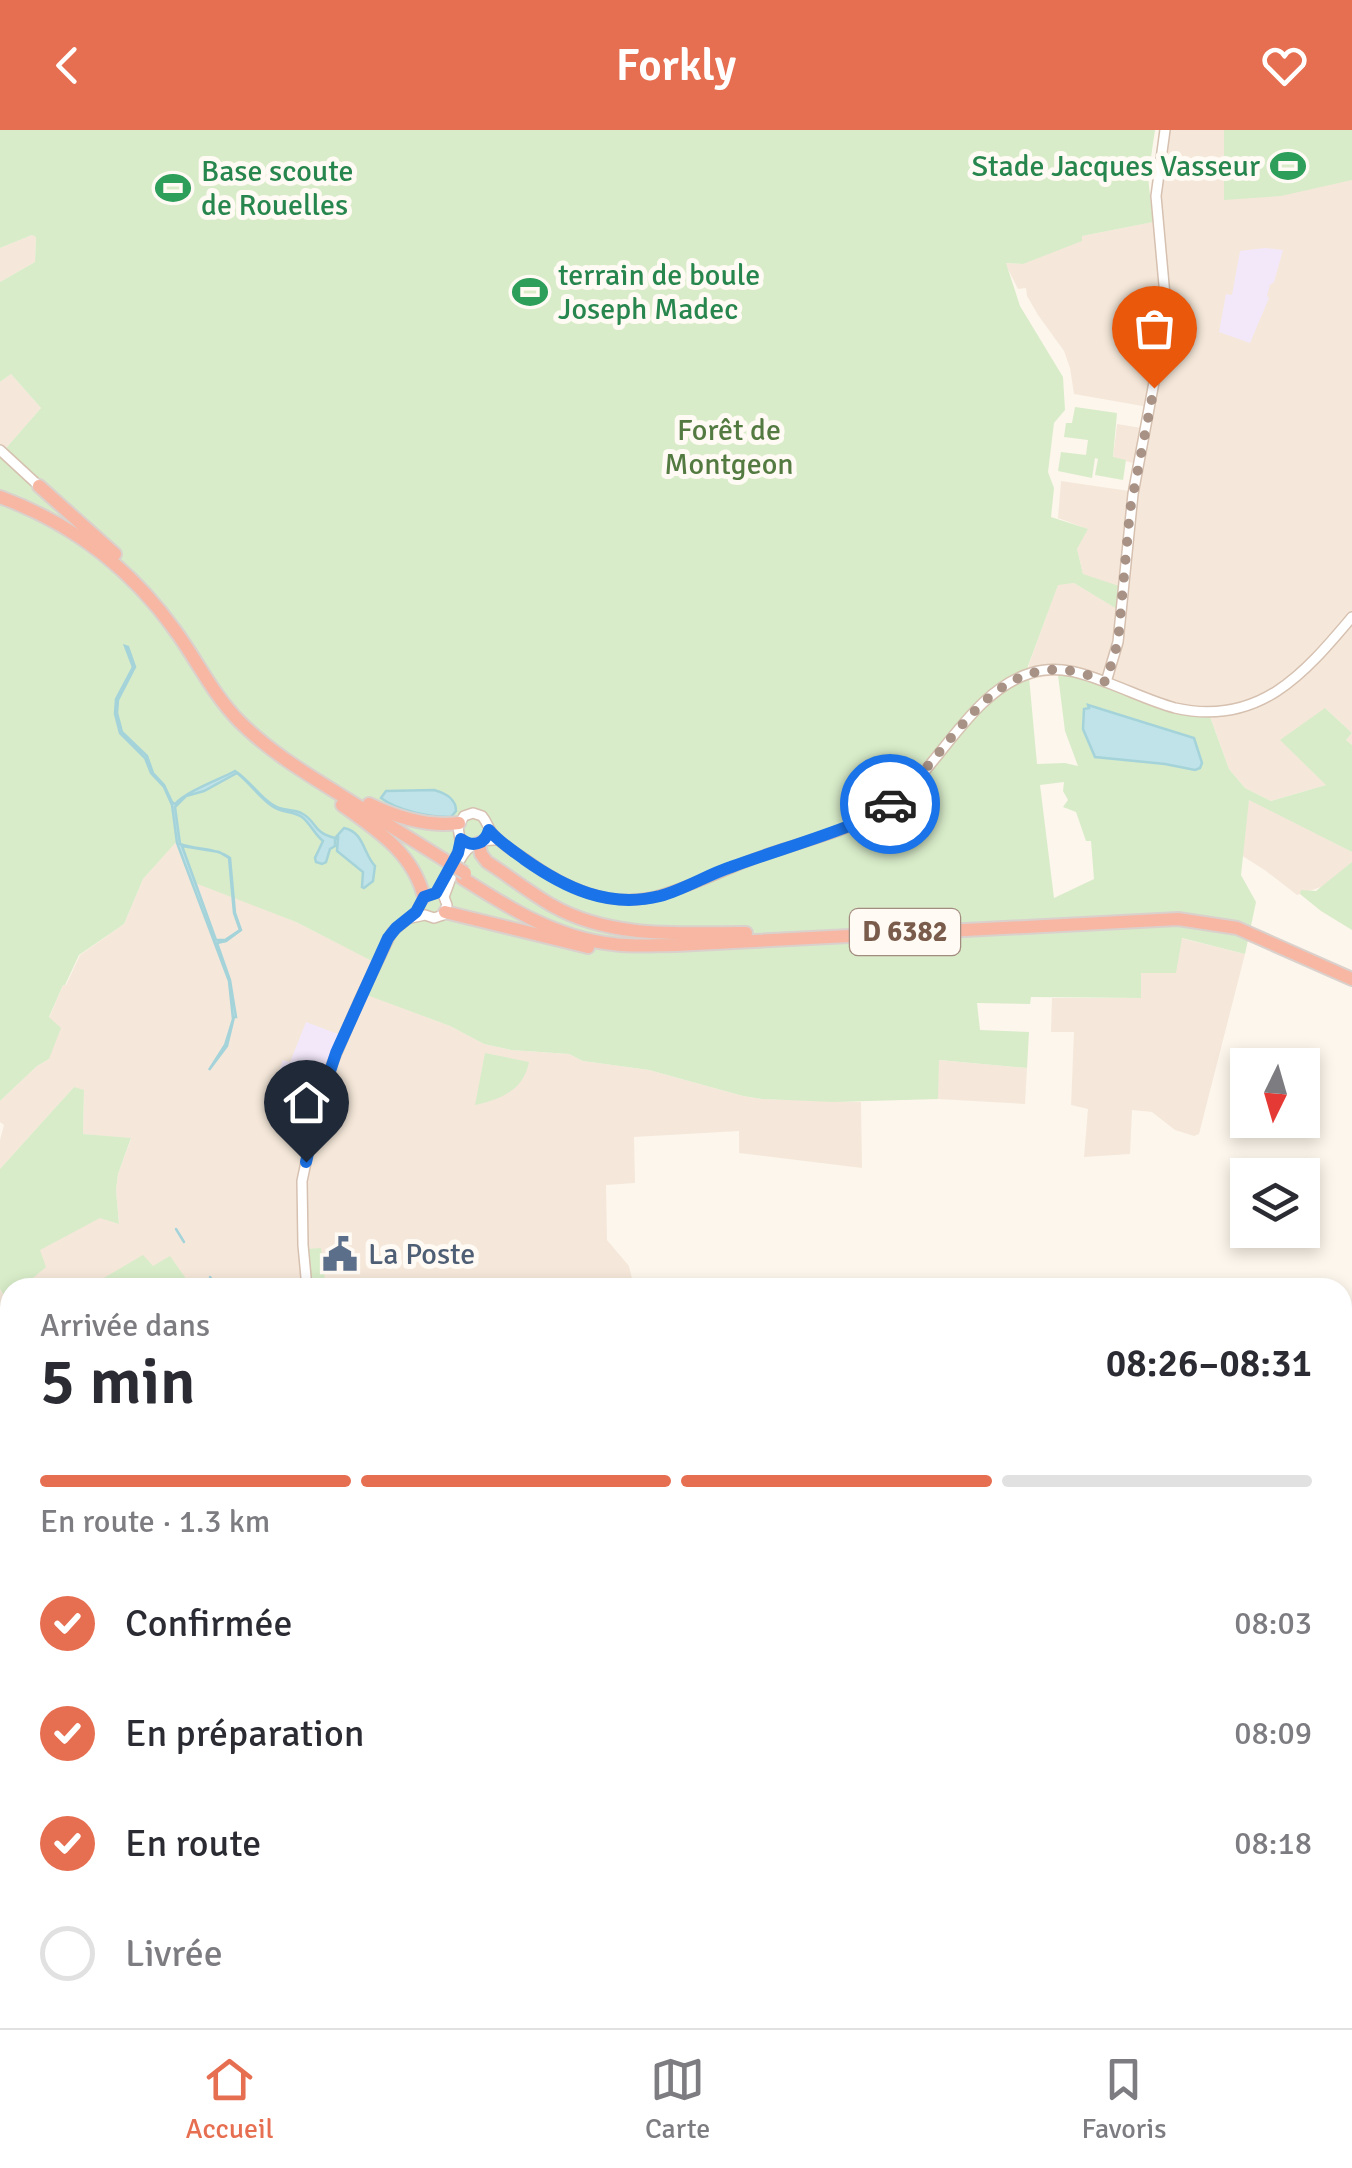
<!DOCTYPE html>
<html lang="fr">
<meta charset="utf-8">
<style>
:root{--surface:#fff;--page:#f7f7f7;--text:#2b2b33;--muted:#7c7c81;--line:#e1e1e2;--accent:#e76f51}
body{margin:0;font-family:Signika,sans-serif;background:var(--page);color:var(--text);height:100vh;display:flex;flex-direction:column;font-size:38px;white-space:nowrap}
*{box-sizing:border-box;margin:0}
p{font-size:32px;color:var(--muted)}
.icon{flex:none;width:55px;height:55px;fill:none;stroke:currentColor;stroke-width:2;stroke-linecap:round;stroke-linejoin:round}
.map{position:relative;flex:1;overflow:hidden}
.side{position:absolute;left:0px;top:1148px;width:1352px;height:752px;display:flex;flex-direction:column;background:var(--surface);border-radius:30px 30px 0 0;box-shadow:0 5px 15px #0003}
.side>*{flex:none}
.needle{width:65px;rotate:185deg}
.tools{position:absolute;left:1230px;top:918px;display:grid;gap:20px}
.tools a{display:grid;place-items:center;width:90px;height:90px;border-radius:0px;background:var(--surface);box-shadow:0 5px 15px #0003;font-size:50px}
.pin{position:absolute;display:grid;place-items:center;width:85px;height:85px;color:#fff;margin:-102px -42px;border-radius:50% 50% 50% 0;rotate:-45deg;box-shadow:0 0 10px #0007}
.pin .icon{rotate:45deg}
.courier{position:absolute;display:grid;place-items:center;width:100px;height:100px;margin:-50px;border:8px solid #1a73e8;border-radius:50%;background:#fff;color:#222;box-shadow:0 2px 12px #0007}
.overview em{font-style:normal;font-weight:600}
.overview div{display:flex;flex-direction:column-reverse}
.overview{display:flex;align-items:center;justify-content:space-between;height:170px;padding:0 40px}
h1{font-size:65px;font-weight:600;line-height:75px}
.bar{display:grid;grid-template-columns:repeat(4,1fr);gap:15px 10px;align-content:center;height:120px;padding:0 40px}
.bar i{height:12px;border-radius:8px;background:var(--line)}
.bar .current{background:var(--accent)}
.bar p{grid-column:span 4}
ol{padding:0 40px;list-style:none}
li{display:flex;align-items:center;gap:30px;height:110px}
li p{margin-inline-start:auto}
li .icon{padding:10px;border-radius:50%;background:var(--accent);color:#fff;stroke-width:4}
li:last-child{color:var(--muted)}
li i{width:55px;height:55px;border:5px solid var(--line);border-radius:50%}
header{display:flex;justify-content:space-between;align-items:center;height:130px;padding:0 40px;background:var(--accent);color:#fff;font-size:45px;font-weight:600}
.dock{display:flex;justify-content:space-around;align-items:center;height:140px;border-top:2px solid var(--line);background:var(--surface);font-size:28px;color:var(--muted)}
.dock a{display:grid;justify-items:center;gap:5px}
.dock .current{color:var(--accent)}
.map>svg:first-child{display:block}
.residential{fill:#f5e8da}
.education{fill:#f3e8fa}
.green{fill:#d8ecc9;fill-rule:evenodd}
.water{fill:#bfe3e8;stroke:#a5d3da;stroke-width:2.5;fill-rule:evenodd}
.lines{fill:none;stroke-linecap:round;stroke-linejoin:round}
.stream{stroke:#a5d3da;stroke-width:2.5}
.secondary-casing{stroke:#d6c0b0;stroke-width:12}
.highway-casing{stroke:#dad1cd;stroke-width:16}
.secondary{stroke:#fff;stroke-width:9}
.highway{stroke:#f7b7a3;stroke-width:12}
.highway-bridge-casing{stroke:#dad1cd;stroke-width:16;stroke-linecap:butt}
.highway-bridge{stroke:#f7b7a3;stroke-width:12}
.done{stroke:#a89285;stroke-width:10;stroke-dasharray:0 18}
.route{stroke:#1a73e8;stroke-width:12}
.labels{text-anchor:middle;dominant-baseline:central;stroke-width:10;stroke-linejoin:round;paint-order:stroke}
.shield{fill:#fffaf3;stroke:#a28b7f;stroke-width:2.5}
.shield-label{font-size:28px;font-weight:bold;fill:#7a5c4d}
.leisure-label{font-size:30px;fill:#27864d;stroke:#fffaf3;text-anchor:start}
.park-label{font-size:30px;fill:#537a41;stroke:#fffaf3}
.service-label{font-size:30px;fill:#4e5e75;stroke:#fffaf3;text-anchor:start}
</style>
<header><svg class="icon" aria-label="back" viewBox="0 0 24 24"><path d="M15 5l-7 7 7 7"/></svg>Forkly<svg class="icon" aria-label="heart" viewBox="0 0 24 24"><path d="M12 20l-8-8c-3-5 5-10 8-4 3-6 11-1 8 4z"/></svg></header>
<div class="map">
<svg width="1352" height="1898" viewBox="0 0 1352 1898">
<rect width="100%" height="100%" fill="#fdf6ec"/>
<g class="residential">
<path d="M1168,0H1352V615L1346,610L1352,603L1325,578L1326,655L1271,671L1245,658L1229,639L1209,584L1178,582L1073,543L1028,549L1029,534L1058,454L1074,453L1116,478L1083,444L1077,419L1087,399L1058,388L1061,351L1136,362L1141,335L1113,328L1117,294L1148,299L1154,278L1074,264L1070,238L1064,221L1038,185L1027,166L1026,158L1018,159L1005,133L1023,134L1082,106L1162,90L1160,65Z"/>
<path d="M32,105L36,106L35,132L0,152V118Z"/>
<path d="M11,244L41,278L0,325V252Z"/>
<path d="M1249,669L1352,722V732L1324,756L1297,765L1266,741L1241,725Z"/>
<path d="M177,710L259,777L296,792L373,831L365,864L450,896L484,914L511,920L569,924L583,931L649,940L743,966L762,969L861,972L862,1038L739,1023V1001L634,1007L635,1053L606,1055L607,1110L629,1136L634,1157H192L170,1127L153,1137L97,1152L100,1157H16L26,1152L39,1120L100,1087L119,1093L116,1060L118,1044L131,1009L83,1004L84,961L74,957L0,1039V1010L4,995L0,992V971L37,936L49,929V888L63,855H66L80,825L124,794L143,749Z"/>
<path d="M1181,808L1245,824L1199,1004L1194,1006L1175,1000L1152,982L1132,980L1130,1024L1084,1027L1088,979L1071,975L1074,902H1051L1052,868H1141V843Z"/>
<path d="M938,930L1027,938L1025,974L938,969Z"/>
<path d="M0,1159L3,1164L10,1161V1537L0,1534Z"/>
<path d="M1343,1435L1352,1442V1898H1188L1200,1890H1342Z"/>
<path d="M0,1585L10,1592V1653L0,1670Z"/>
<path d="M29,1890H168V1898H30Z"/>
<path d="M241,1890H394L392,1898H239Z"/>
</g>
<g class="education">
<path d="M1265,118L1283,120L1274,152L1270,155L1267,166L1269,168L1250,213L1219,202L1226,164L1232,165L1240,121Z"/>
<path d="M306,892L338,904L316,969L273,958L283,930L290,932Z"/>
</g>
<g class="green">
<path d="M0,0H1155L1148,47L1153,92L1082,106V111L1023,134L1006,133L1020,176L1063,247L1065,280L1054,293L1048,342L1054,358L1051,387L1088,399L1077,419L1083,444L1119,456L1117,479L1074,453L1058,455L1028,536L1037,634L1065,633L1078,636L1065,601L1058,545L1073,543L1153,574L1209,584L1229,639L1245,658L1271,671L1326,655L1280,610L1325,578L1352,603L1346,610L1352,615V722L1249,670L1241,745L1256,772L1245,824L1182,808L1176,843H1141V868L1031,867L1030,874L977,873L980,900L1029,902L1027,938L939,930L938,969L834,972L762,969L743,966L649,940L583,931L569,924L511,920L484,914L450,896L364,864L372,831L296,792L195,753L177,711L143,749L124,794L79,825L65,855H63L49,887L61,898L49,929L37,936L0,971V325L41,278L11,244L0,252V152L35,132L36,107L32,105L0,118ZM1064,652L1063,661L1068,670L1063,677L1076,682L1086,711H1091L1094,749L1054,768L1040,655Z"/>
<path d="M1224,0H1352V50L1281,66L1224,70Z"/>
<path d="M1075,277L1117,283L1113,327L1126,330L1123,350L1095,345L1098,329L1095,328L1092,348L1058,341L1061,322L1086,325L1088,310L1064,307L1066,293H1072Z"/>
<path d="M1352,732V800L1321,781L1300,764L1301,760L1316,761Z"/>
<path d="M485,923L529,932C524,960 501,969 475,975Z"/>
<path d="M74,957L84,960L83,1004L131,1008L118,1044L116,1060L119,1094L100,1088L40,1120L46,1137C36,1145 24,1158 10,1158V1161L3,1164L0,1159V1039Z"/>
<path d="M321,1118L325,1150L311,1151L307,1119Z"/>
<path d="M143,1125L153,1136L170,1126L192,1157H100L97,1152Z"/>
<path d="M0,1534L10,1537V1592L0,1585Z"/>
<path d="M10,1653V1762L0,1759V1670Z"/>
<path d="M10,1773V1890H29L30,1898H0V1802H4Z"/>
<path d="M394,1890H562L557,1898H392Z"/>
</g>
<g class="water">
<path d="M125,516L128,517L135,537L118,570L117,583L122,602L147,626L153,643L164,655L172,672L175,674C187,661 218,650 235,641C250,650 264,673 279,678C287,681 295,679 303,684C317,692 313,703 335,708L344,698C364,702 363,723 375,736L373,751L364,758L362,757L363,742L337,721L338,708L335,710V716L330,719L326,732L322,734L316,732L315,728L323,711C315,705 310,693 302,687C293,681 281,683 272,676C259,667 250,653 237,643L204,661L186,666L175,677L180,714C197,720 217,718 230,728L235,783L241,800L226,811L217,813L230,850L236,887H234L227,916L209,940L225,915L233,889L229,851L177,713L172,675L164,657L151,643L145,628L120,603L115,584L116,569L133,537ZM182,716L219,722L229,728L234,783L240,800L225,810H216Z"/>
<path d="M1088,575L1194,608L1202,633L1200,638L1195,640L1165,634L1095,627L1083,599L1084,579L1089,578Z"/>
<path d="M434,660C445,663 456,668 456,681L451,687C430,687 398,681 381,668L386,661Z"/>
</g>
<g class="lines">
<g class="stream">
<path d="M176,1099L184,1112"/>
<path d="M210,1147L218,1158"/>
</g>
<defs>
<g id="secondary">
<path d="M0,320L39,356"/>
<path d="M1106,552L1118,512L1133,364L1164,199L1165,166L1156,66L1165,0"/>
<path d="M460,730C468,714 481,709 498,710"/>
<path d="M411,788L425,785L434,788L443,785L447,775L444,767L451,748"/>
<path d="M307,1158L303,1115L302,1051L312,1004L329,941L359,871L392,802L416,782L424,767L436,763L442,754L461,716L458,697L464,686L473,683L482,686C488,693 488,699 494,705C502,715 513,721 524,728C565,758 612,781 664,764C700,753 734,735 770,723C811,709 860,699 895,671C941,634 972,561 1031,543C1059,534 1085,544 1111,554C1132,562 1153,572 1175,578C1259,597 1304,544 1352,487"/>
<path d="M0,1589L10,1596"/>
<path d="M302,1898L306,1890"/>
</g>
<g id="highway">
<path d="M39,356L115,424"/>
<path d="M0,367C71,393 130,438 174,499C197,530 213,565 240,592C269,621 305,643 339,664C374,686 409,708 443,729"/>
<path d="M369,674C396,687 429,697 459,693"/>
<path d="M342,675C377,700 413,723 424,767"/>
<path d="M479,713L481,724L487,732C509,746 530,763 553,776C612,809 681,803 746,803"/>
<path d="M462,748C509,778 556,808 613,814C634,817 655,815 676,815L1178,789L1237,798L1352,849"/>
<path d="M445,782L588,817"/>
</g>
</defs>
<use href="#secondary" class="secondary-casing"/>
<use href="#highway" class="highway-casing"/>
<use href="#secondary" class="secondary"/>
<use href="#highway" class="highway"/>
<defs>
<path id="highway-bridge" d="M443,729L465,743"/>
</defs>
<use href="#highway-bridge" class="highway-bridge-casing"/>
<use href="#highway-bridge" class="highway-bridge"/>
</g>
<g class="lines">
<path class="done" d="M890,674C949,629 987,523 1077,542C1087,544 1097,549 1106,552L1118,512L1130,380L1154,258"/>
<path class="route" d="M306,1032L318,978L336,923L388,808L396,798L416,782L424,767L436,763L458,723L461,709C473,718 485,714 489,700C499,712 512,720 524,729C565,758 609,779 660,766C685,759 707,745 731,737C772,722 814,710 854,694L875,685L890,674"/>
</g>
<defs>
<symbol id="stadium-bare" viewBox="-9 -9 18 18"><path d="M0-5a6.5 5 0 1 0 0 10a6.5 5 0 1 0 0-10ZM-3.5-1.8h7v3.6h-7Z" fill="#2e9e5b" stroke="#fffaf3" stroke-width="2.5" paint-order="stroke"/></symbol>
<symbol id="civic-bare" viewBox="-9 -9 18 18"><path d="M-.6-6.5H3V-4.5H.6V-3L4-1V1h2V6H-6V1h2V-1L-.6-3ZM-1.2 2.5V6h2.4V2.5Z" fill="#5c6f8a" stroke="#fffaf3" stroke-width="2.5" paint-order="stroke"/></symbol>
</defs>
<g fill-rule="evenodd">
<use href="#stadium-bare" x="1263" y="11" width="50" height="50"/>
<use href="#stadium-bare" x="148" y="33" width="50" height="50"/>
<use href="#stadium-bare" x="505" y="137" width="50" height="50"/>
<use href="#civic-bare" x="315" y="1099" width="50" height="50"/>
</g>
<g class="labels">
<rect class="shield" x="850" y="779" width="110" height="46" rx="8"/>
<g class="shield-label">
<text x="905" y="802">D 6382</text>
</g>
<g class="leisure-label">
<text x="1260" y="36" text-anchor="end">Stade Jacques Vasseur</text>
<text x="201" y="41">Base scoute<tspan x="201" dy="34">de Rouelles</tspan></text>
<text x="558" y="145">terrain de boule<tspan x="558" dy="34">Joseph Madec</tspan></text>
</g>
<g class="park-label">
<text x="729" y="300">Forêt de<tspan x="729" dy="34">Montgeon</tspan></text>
</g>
<g class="service-label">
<text x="368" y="1124">La Poste</text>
</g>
</g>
</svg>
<div class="tools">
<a><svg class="needle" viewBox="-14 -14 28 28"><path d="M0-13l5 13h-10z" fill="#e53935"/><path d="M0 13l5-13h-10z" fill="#7c7c81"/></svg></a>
<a><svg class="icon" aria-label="layers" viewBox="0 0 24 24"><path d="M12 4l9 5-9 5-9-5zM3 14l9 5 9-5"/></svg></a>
</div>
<div class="pin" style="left:1154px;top:258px;background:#ea580c"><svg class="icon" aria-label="bag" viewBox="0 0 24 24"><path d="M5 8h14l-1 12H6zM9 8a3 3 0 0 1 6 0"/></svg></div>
<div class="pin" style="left:306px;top:1032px;background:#1f2937"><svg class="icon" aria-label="home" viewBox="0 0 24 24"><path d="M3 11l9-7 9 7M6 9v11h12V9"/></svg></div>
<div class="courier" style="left:890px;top:674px"><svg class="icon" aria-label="car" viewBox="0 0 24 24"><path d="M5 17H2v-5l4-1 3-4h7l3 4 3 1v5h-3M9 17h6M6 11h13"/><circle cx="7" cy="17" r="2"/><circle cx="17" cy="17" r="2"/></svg></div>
<section class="side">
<div class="overview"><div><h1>5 min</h1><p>Arrivée dans</p></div><em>08:26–08:31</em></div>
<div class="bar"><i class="current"></i><i class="current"></i><i class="current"></i><i></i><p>En route · 1.3 km</p></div>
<ol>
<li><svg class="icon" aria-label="check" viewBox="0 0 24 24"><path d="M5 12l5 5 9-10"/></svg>Confirmée<p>08:03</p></li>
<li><svg class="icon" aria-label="check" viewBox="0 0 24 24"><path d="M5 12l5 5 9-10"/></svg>En préparation<p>08:09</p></li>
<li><svg class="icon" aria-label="check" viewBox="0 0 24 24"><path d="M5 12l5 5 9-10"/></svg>En route<p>08:18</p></li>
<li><i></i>Livrée</li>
</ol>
</section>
</div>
<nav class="dock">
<a class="current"><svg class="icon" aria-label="home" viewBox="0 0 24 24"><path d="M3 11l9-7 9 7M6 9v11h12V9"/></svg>Accueil</a>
<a><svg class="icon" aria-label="map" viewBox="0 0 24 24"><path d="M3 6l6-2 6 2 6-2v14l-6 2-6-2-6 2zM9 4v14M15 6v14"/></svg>Carte</a>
<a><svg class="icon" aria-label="saved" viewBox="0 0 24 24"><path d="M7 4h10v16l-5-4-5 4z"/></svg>Favoris</a>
</nav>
